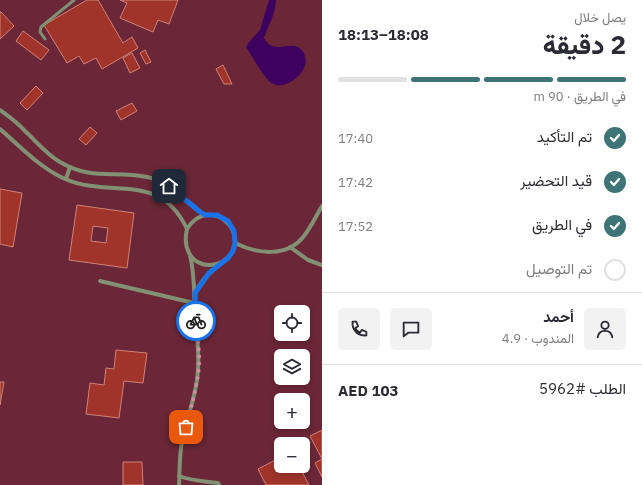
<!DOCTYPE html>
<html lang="ar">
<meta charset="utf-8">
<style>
:root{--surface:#fff;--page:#f2f2f3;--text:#2b2b33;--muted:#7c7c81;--line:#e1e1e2;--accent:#3e7475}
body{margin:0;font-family:"IBM Plex Sans",Vazirmatn,sans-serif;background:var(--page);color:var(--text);direction:rtl;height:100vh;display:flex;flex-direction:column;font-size:15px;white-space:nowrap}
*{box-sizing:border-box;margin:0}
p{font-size:13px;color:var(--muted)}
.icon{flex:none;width:22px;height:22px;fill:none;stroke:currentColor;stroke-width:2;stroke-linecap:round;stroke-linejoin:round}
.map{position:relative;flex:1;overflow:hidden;direction:ltr}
.side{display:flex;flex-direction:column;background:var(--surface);width:320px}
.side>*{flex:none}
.controls{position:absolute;left:274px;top:305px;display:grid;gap:8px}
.controls a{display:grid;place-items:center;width:36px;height:36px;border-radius:6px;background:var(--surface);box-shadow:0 2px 6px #0003;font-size:20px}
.pin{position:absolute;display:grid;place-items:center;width:34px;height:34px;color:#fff;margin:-17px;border-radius:8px;box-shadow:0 2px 6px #0006}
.courier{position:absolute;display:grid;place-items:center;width:40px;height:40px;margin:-20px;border:3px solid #1a73e8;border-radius:50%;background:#fff;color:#222;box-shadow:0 1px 5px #0007}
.overview em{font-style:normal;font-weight:800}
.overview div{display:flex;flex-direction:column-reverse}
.overview{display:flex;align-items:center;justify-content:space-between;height:68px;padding:0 16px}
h1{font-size:26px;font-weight:800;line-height:30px}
.bar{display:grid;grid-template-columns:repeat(4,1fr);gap:6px 4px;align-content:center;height:48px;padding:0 16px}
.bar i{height:5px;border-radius:3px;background:var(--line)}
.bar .current{background:var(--accent)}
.bar p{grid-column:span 4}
.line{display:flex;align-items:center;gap:10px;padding:0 16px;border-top:1px solid var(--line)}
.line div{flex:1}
.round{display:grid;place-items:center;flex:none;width:42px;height:42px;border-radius:6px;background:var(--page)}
ol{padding:0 16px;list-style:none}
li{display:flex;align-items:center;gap:12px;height:44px}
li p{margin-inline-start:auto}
li .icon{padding:4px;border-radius:50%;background:var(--accent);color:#fff;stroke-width:4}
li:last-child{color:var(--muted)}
li i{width:22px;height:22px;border:2px solid var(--line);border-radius:50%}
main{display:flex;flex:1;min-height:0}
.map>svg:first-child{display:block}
.water{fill:#3f015f}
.building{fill:#a0342b;stroke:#d08277;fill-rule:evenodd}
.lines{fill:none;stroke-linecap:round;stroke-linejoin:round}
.service{stroke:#829074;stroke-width:3}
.minor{stroke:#829074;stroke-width:4}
.done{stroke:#c5919a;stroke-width:4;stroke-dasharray:0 7.2}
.route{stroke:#1a73e8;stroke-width:5}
</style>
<main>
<section class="side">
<div class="overview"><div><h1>2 دقيقة</h1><p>يصل خلال</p></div><em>18:08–18:13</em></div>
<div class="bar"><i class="current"></i><i class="current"></i><i class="current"></i><i></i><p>في الطريق · 90 m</p></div>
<ol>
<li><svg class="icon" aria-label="check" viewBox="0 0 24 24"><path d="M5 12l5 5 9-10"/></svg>تم التأكيد<p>17:40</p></li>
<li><svg class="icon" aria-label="check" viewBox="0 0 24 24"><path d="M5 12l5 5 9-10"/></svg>قيد التحضير<p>17:42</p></li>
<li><svg class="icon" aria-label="check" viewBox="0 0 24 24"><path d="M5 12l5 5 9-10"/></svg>في الطريق<p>17:52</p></li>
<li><i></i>تم التوصيل</li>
</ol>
<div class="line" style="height:72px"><a class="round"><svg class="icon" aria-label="person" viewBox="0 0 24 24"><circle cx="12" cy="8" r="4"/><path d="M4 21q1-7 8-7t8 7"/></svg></a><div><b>أحمد</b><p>المندوب · 4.9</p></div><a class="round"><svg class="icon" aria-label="chat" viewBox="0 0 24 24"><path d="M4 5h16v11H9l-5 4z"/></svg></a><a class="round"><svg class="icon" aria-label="phone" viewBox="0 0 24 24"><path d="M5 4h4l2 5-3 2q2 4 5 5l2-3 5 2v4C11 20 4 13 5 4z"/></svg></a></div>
<div class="line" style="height:52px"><div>الطلب #5962</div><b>AED 103</b></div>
</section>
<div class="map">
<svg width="322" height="485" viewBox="0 0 322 485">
<rect width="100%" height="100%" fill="#6b2737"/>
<path class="water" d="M269,0H276C275,16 269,23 264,38C275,58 293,36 303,52C315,70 285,91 273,84C264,79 252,56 246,47L249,42L260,30Z"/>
<g class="building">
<path d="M87,0H98L123,43L132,37L138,48L102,69L96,58L84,64L79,56L67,63L44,25Z"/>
<path d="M120,0H178L169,24L158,20L153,32L120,18L127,3Z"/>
<path d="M0,12H1L14,26L0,39Z"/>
<path d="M23,31L49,50L41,60L16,41Z"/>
<path d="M145,50L151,62L146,64L140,53Z"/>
<path d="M132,53L140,68L130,73L123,58Z"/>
<path d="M223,65L232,84H224L216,69Z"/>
<path d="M36,86L43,93L27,110L20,103Z"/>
<path d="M132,103L137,111L121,120L116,111Z"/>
<path d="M90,127L97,133L86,145L79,139Z"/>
<path d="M0,189L22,193L13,247L0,244Z"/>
<path d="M77,205L134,213L127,268L69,260ZM93,226L108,228L106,243L91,241Z"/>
<path d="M116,350L147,353L143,383L124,381L119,418L86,414L90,383L104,385L106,368L114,369Z"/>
<path d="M0,382H4L0,405Z"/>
<path d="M322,430V477L315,463L322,459L310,436Z"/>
<path d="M281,457V466H299L309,485H266L258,469Z"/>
<path d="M123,462H142L143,485H123Z"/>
</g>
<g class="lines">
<path class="service" d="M45,39L40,32L41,27L74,0"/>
<g class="minor">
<path d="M0,110C8,116 17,122 24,130C36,141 46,154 60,162C92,181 115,170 147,177C172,182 184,203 205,215"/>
<path d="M0,129C21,147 40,168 65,179C112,199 159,170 187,229C183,246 189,264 209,265C216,265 222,263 226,259C254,236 211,192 187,229"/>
<path d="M66,179L70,167"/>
<path d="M235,243C257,254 287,258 304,236C311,227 316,216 322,206"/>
<path d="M290,247L308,260L322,265"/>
<path d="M100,281L194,303"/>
<path d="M195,292L204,279L219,264"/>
<path d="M179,476C192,481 204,481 218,483L219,485"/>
<path d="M179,485C180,470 179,457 182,442C186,421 194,401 197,380C200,358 197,337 195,316C194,294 195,276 190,255"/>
</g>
</g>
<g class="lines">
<path class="done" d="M186,427C191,408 197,387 199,367C200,351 197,336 196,321"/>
<path class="route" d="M169,186L199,211L205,215H217L228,221L234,231L235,243L233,251L228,258L209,273L195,293L196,321"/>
</g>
</svg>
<div class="controls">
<a><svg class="icon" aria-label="locate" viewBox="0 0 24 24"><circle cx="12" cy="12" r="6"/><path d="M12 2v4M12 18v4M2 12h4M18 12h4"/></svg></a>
<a><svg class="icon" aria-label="layers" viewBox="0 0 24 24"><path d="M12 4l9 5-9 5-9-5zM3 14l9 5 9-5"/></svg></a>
<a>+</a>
<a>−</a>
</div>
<div class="pin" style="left:186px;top:427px;background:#ea580c"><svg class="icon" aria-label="bag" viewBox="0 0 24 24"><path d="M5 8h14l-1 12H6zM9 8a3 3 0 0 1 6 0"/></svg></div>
<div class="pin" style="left:169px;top:186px;background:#1f2937"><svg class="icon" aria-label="home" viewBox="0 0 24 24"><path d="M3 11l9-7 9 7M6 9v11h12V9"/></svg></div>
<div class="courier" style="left:196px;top:321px"><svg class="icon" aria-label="bike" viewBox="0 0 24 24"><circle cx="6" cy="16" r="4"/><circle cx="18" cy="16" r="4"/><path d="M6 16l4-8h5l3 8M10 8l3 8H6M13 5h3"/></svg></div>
</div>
</main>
